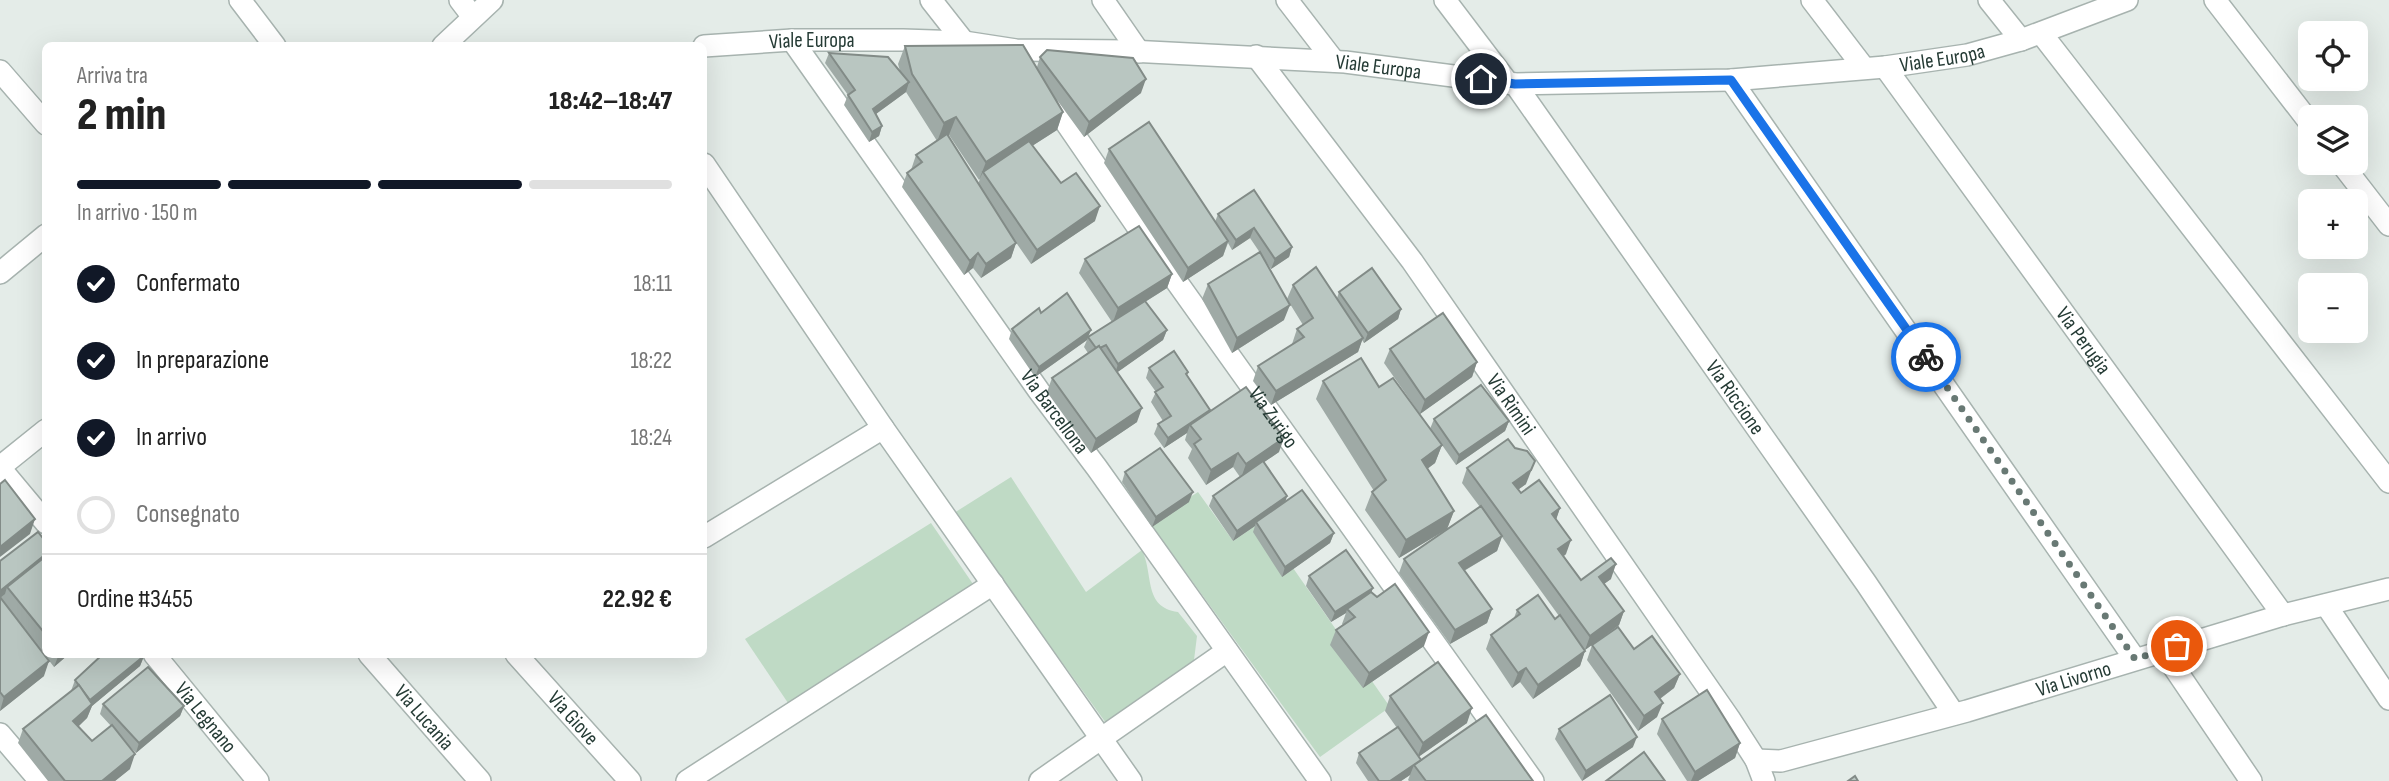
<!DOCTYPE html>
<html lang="it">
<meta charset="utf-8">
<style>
:root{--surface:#fff;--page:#f6f6f6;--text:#222;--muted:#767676;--line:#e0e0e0;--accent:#111827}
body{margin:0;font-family:"Sofia Sans Condensed",sans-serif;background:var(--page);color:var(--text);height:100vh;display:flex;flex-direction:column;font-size:26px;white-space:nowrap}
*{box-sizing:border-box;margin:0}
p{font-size:23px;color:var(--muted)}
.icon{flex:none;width:38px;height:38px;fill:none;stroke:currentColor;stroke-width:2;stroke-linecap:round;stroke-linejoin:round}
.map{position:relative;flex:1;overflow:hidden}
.side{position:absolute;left:42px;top:42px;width:665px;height:616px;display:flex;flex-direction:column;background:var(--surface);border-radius:10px;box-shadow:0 7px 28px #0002}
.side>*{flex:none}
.buttons{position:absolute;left:2298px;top:21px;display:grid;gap:14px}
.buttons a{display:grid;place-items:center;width:70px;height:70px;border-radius:10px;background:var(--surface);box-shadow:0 7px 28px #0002;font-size:35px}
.pin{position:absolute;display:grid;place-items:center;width:60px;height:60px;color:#fff;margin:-30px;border:4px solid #fff;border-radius:50%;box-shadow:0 2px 7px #0007}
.courier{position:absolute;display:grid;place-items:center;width:70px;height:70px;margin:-35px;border:5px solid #1a73e8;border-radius:50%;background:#fff;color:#222;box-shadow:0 2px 9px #0007}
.headline em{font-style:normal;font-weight:800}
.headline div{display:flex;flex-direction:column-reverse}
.headline{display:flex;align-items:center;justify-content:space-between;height:119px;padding:0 35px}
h1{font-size:46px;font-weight:800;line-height:52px}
.bar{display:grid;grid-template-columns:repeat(4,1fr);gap:10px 7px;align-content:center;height:84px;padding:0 35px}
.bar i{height:9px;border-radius:5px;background:var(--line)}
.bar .current{background:var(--accent)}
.bar p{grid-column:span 4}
.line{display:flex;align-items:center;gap:18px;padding:0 35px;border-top:2px solid var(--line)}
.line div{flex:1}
ol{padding:0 35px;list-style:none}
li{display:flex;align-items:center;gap:21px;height:77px}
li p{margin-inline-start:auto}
li .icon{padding:7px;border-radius:50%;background:var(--accent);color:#fff;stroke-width:4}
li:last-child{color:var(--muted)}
li i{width:38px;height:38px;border:4px solid var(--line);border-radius:50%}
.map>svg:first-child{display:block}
.green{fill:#bfdac5}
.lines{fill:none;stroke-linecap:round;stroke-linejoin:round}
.minor-casing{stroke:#a7b3af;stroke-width:24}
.minor{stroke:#fff;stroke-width:21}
.wall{fill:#9faaa6;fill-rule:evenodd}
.shaded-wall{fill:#828b87}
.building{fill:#b9c6c1;stroke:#828b87;stroke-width:2}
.done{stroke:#687974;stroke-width:7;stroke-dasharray:0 12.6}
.route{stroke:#1a73e8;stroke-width:9}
.labels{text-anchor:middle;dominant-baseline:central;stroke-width:6;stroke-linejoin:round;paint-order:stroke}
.street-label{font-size:21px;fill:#253b35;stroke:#f4f8f6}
</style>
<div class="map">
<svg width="2389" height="781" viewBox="0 0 2389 781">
<rect width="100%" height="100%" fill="#e4ece8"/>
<g class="green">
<path d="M1011,477L1086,592L1142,550C1154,575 1143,607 1178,612L1197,636L1194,660L1106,723L954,513Z"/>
<path d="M1198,492L1233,541L1261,522L1390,707L1320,757L1150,523Z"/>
<path d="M931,523L973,584L963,596L788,703L745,639Z"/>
</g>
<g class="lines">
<defs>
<g id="minor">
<path d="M240,0L275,46"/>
<path d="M460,0L473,17"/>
<path d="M931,0L964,42"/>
<path d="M1103,0L1139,52"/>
<path d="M1287,0L1334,61"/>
<path d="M1445,0L1508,83"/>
<path d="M1812,0L1864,68"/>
<path d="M1989,0L2021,40"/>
<path d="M2215,0L2310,123"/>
<path d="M2041,33L2389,482"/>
<path id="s1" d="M792,40L1039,391L1097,468L1320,781"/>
<path d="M443,46L492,0"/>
<path id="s2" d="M704,46L792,40H903L964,42L1016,50L1130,51L1345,62L1515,84L1731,80L1885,67L1967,55L2021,40L2127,0"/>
<path id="s3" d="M1256,56L1412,261L1729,718L1756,760L1764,781"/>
<path id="s4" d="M1885,67L2283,615"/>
<path d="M0,71L46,124"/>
<path d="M1731,80L2135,659"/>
<path id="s5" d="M1515,84L1866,583L1954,714"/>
<path id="s6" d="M1047,95L1139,229L1533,781"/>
<path d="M2341,163L2389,225"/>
<path d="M704,164L883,428L1131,781"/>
<path d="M0,273L46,235"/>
<path d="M0,467L46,430"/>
<path d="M0,468L46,523"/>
<path d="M704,537L883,428"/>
<path d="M2326,605L2389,699"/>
<path d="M2163,651L2251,781"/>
<path id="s7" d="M154,654L258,781"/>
<path id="s8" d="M369,654L480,781"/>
<path id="s9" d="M516,654L630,781"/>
<path d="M0,734L40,781"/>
<path id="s10" d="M1756,760L1781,761L1967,711L2283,615L2389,589"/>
<path d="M687,781L993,584"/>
<path d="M1040,781L1227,651"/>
</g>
</defs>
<use href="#minor" class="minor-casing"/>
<use href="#minor" class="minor"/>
</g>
<g class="wall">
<path d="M905,46L1037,67L1040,57L1141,93L1084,137L1057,100L1063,112L1057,130L1032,146L1061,183L1095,221L1031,264L1010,234L1016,243L1011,258L981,278L973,268L964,275L902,187L907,173L911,170L916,155L937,141L906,92L876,114L882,126L879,136L869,142L844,105L848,95L825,63L829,53L900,71L898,64ZM949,135L979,180L980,179L978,184L947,136Z"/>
<path d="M1109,149L1215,222L1218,214L1254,190L1292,247L1289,257L1271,269L1250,238L1232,250L1228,243L1223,256L1183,282L1104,163Z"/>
<path d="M1085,259L1172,274L1167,288L1145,302L1167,330L1163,340L1117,372L1137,422L1091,453L1047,392L1052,378L1088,353L1084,347L1087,340L1035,377L1009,339L1012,329L1041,313L1088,337L1112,322L1079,273Z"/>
<path d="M1208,284L1284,320L1232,353L1202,299Z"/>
<path d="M1293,285L1337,298L1339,292L1401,309L1398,319L1364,343L1362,340L1358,352L1271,405L1253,381L1258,366L1293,345L1292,344L1297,329L1303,325L1287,299Z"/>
<path d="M1390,349L1477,362L1472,377L1420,414L1384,363Z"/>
<path d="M1149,368L1188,372L1187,376L1209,413L1279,452L1264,462L1287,496L1285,502L1334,533L1330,543L1282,577L1253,532L1255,526L1233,541L1209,506L1213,496L1240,477L1233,467L1206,485L1188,458L1192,449L1185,440L1187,433L1164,448L1154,434L1158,424L1163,421L1151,402L1156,392L1146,378Z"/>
<path d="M1323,381L1379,387L1430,429L1434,419L1509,421L1505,431L1456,465L1442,445L1435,463L1427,469L1454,511L1447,529L1480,507L1462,483L1467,468L1526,484L1519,489L1521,493L1560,508L1556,519L1566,554L1564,556L1581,580L1611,579L1604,584L1624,611L1619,625L1585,650L1580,666L1533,699L1520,682L1512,688L1486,649L1491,635L1514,618L1517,610L1555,619L1559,616L1502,537L1497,551L1464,571L1492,609L1487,623L1450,644L1399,573L1404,559L1447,529L1399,558L1365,510L1372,492L1374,491L1316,399Z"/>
<path d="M1125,472L1189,502L1152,527L1122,482Z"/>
<path d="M46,554V654H69L54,667L31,637L44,676L0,711V561Z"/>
<path d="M1309,576L1373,588L1371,592L1424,646L1363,688L1330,645L1336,630L1343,625L1342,624L1346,613L1331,622L1306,586Z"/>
<path d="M1592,645L1634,649L1680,674L1674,688L1660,699L1657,717L1638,731L1587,660Z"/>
<path d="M144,656L140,666L92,706L87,718L78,727L92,741L111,726L100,714L103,704L184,706L180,716L136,753L125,742L130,769L115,781H48L18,743L23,729L71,691L75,680Z"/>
<path d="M1390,696L1467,723L1419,756L1421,760L1533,781H1409L1408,780L1410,775L1401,781H1368L1356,763L1359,753L1397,728L1385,711Z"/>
<path d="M1662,719L1740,743L1735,758L1698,781H1687L1657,734Z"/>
<path d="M1559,729L1633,747L1582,781L1555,739Z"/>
</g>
<g class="shaded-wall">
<path d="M1146,79L1141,93L1084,137L1089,122Z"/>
<path d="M909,82L906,92L869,119L873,109Z"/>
<path d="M1063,112L1057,130L985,176L983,172L979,180L986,162Z"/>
<path d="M956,117L949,135L937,142L944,123Z"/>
<path d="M882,126L879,136L869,142L872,132Z"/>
<path d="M1100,206L1095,221L1031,264L1037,250Z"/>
<path d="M1254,228L1250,238L1232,250L1236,240Z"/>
<path d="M1228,241L1223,256L1183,282L1188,268Z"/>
<path d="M1016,243L1011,258L981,278L986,264Z"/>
<path d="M1292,247L1289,257L1271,269L1275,259Z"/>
<path d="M978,253L973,268L964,275L970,261Z"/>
<path d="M1172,274L1167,288L1113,322L1118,308Z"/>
<path d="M1290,305L1284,320L1232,353L1237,338Z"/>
<path d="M1401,309L1398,319L1364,343L1368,333Z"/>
<path d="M1091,330L1087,340L1035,377L1039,367Z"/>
<path d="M1167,330L1163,340L1115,374L1118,364Z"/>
<path d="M1363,338L1358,352L1271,405L1276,391Z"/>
<path d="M1477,362L1472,377L1420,414L1425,400Z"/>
<path d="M1142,408L1137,422L1091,453L1096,439Z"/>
<path d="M1210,410L1206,420L1190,425L1187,433L1164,448L1168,438Z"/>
<path d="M1509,421L1505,431L1456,465L1459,455Z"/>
<path d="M1284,438L1279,452L1241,478L1246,464Z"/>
<path d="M1442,445L1435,463L1415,478L1422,460Z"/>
<path d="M1238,453L1233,467L1206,485L1211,470Z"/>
<path d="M1535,461L1526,484L1508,497L1513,483Z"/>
<path d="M1193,492L1189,502L1152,527L1156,517Z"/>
<path d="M1287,496L1284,506L1256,522L1255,526L1233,541L1237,531Z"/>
<path d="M1560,508L1555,523L1552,514Z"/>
<path d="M1454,511L1447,529L1399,558L1406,540Z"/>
<path d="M35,519L30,534L0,557V547Z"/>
<path d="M1334,533L1330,543L1282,577L1285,567Z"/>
<path d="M1502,536L1497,551L1453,577L1459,563Z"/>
<path d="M1571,540L1566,554L1553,564L1558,549Z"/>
<path d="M46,554V561L7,587L5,594L0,598V591Z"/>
<path d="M1616,564L1611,579L1594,591L1599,577Z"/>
<path d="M1373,588L1369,598L1347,609L1346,613L1331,622L1335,612Z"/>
<path d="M1492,609L1487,623L1450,644L1455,630Z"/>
<path d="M1624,611L1619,625L1585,650L1590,636Z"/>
<path d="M1429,632L1424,646L1363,688L1369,673Z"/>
<path d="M1585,651L1580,666L1533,699L1538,685Z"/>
<path d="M59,654H69L54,667Z"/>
<path d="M144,656L140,666L92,706L87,718L68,736L73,721L87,708L90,700Z"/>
<path d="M49,661L44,676L0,711L4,697Z"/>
<path d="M1526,668L1520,682L1512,688L1518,673Z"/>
<path d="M1680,674L1674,688L1650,706L1655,692Z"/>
<path d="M1663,703L1657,717L1638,731L1644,716Z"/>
<path d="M184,706L180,716L136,753L139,743Z"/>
<path d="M1472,708L1467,723L1417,758L1423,743Z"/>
<path d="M1637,737L1633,747L1582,781L1586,771Z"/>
<path d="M1740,743L1735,758L1698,781H1691L1695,772Z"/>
<path d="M135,754L130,769L115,781H102Z"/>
<path d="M1421,760L1414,765L1410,775L1401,781H1390Z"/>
</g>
<g class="building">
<path d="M1023,45L1063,112L986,162L956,117L944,123L912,74L905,46Z"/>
<path d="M1047,50L1133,58L1146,79L1089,122L1040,57Z"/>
<path d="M829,53L888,57L909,82L873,109L882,126L872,132L848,95L855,90Z"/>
<path d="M1149,122L1228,241L1188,268L1109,149Z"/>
<path d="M947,134L1016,243L986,264L978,253L970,261L907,173L922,162L916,155Z"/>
<path d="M1029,141L1061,183L1076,173L1100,206L1037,250L983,172Z"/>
<path d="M1254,190L1292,247L1275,259L1254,228L1236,240L1218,214Z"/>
<path d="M1139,226L1172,274L1118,308L1085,259Z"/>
<path d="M1260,252L1290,305L1237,338L1208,284Z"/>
<path d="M1316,267L1363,338L1276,391L1258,366L1304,337L1297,329L1313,318L1293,285Z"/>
<path d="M1372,268L1401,309L1368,333L1339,292Z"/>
<path d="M1067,293L1091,330L1039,367L1012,329L1039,308L1041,313Z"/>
<path d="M1145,301L1167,330L1118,364L1106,345L1100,348L1099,346L1096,348L1088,337Z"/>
<path d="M1443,313L1477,362L1425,400L1390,349Z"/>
<path d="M1099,346L1142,408L1096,439L1052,378Z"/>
<path d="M1174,351L1188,372L1186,374L1210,410L1168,438L1158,424L1171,416L1155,392L1163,387L1149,368Z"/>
<path d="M1361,358L1379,387L1393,378L1442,445L1422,460L1454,511L1406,540L1372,492L1386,480L1323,381Z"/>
<path d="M1481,385L1509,421L1459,455L1434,419Z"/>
<path d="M1246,387L1284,438L1246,464L1238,453L1211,470L1194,444L1201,439L1190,425Z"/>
<path d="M1508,439L1515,448L1527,451L1535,461L1531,470L1513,483L1521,493L1539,480L1560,508L1552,514L1571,540L1558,549L1581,580L1611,558L1616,564L1599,577L1624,611L1590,636L1467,468Z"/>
<path d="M1160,448L1193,492L1156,517L1125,472Z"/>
<path d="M1263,461L1287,496L1237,531L1213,496Z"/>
<path d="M5,480L35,519L0,547V484Z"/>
<path d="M1302,490L1334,533L1285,567L1256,522Z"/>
<path d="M1481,506L1502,536L1459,563L1492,609L1455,630L1404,559Z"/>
<path d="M38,532L46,542V554L0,591V561Z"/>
<path d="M1346,550L1373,588L1335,612L1309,576Z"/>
<path d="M46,556V635L7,587Z"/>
<path d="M1395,584L1429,632L1369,673L1336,630L1355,617L1347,609L1371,592L1377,597Z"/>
<path d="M1538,595L1555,619L1560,615L1585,651L1538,685L1526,668L1518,673L1491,635L1520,614L1517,610Z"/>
<path d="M0,597L49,661L4,697L0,692Z"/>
<path d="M1618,627L1634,649L1652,636L1680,674L1655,692L1663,703L1644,716L1592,645Z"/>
<path d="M103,654H143L144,656L90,700L75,680Z"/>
<path d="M1438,662L1472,708L1423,743L1390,696Z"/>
<path d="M148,667L184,706L139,743L103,704Z"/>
<path d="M79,685L92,704L73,721L92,741L112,725L135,754L102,781H65L23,729Z"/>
<path d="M1707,690L1740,743L1695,772L1662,719Z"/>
<path d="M1610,695L1637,737L1586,771L1559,729Z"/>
<path d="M1486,715L1533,781H1426L1414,765Z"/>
<path d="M1398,727L1421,760L1390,781H1379L1359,753Z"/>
<path d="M1644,752L1665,781H1606Z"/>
<path d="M1855,776L1858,781H1848Z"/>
</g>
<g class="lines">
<path class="done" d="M1926,357L2135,659L2177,646"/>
<path class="route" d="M1481,79L1515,84L1731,80L1926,357"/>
</g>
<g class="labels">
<g class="street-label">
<text stroke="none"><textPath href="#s2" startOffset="108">Viale Europa</textPath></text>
<text stroke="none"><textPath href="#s2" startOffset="1242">Viale Europa</textPath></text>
<text stroke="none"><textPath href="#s2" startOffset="676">Viale Europa</textPath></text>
<text stroke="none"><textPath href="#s4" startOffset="338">Via Perugia</textPath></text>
<text stroke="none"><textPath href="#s5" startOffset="383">Via Riccione</textPath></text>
<text stroke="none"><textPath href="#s3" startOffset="432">Via Rimini</textPath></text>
<text stroke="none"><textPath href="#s1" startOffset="455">Via Barcellona</textPath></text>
<text stroke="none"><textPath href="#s6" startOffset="394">Via Zurigo</textPath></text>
<text stroke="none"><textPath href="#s10" startOffset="329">Via Livorno</textPath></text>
<text stroke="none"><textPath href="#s7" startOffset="82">Via Legnano</textPath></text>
<text stroke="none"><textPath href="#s8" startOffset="84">Via Lucania</textPath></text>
<text stroke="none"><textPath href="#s9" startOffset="86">Via Giove</textPath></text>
</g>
</g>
</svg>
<div class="buttons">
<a><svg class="icon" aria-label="locate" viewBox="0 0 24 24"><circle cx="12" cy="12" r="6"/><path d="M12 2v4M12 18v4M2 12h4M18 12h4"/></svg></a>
<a><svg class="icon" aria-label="layers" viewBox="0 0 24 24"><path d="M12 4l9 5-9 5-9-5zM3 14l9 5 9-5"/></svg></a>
<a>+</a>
<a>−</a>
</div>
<div class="pin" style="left:2177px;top:646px;background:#ea580c"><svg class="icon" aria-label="bag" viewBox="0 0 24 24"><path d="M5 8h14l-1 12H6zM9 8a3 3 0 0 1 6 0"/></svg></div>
<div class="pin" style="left:1481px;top:79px;background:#1f2937"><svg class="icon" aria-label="home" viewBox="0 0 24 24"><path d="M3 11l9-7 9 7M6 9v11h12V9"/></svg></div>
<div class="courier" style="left:1926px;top:357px"><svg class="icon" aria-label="bike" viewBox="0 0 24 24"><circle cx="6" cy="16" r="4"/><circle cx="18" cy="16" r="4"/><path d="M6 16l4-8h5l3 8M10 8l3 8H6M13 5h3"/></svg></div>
<section class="side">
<div class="headline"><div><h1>2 min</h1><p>Arriva tra</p></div><em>18:42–18:47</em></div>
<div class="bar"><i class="current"></i><i class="current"></i><i class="current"></i><i></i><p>In arrivo · 150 m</p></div>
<ol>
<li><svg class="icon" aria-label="check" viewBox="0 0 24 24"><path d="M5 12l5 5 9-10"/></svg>Confermato<p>18:11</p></li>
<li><svg class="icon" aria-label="check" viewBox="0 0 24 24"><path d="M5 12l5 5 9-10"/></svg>In preparazione<p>18:22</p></li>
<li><svg class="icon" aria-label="check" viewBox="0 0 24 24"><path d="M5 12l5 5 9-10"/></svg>In arrivo<p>18:24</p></li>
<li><i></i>Consegnato</li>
</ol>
<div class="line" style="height:91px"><div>Ordine #3455</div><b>22.92 €</b></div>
</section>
</div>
